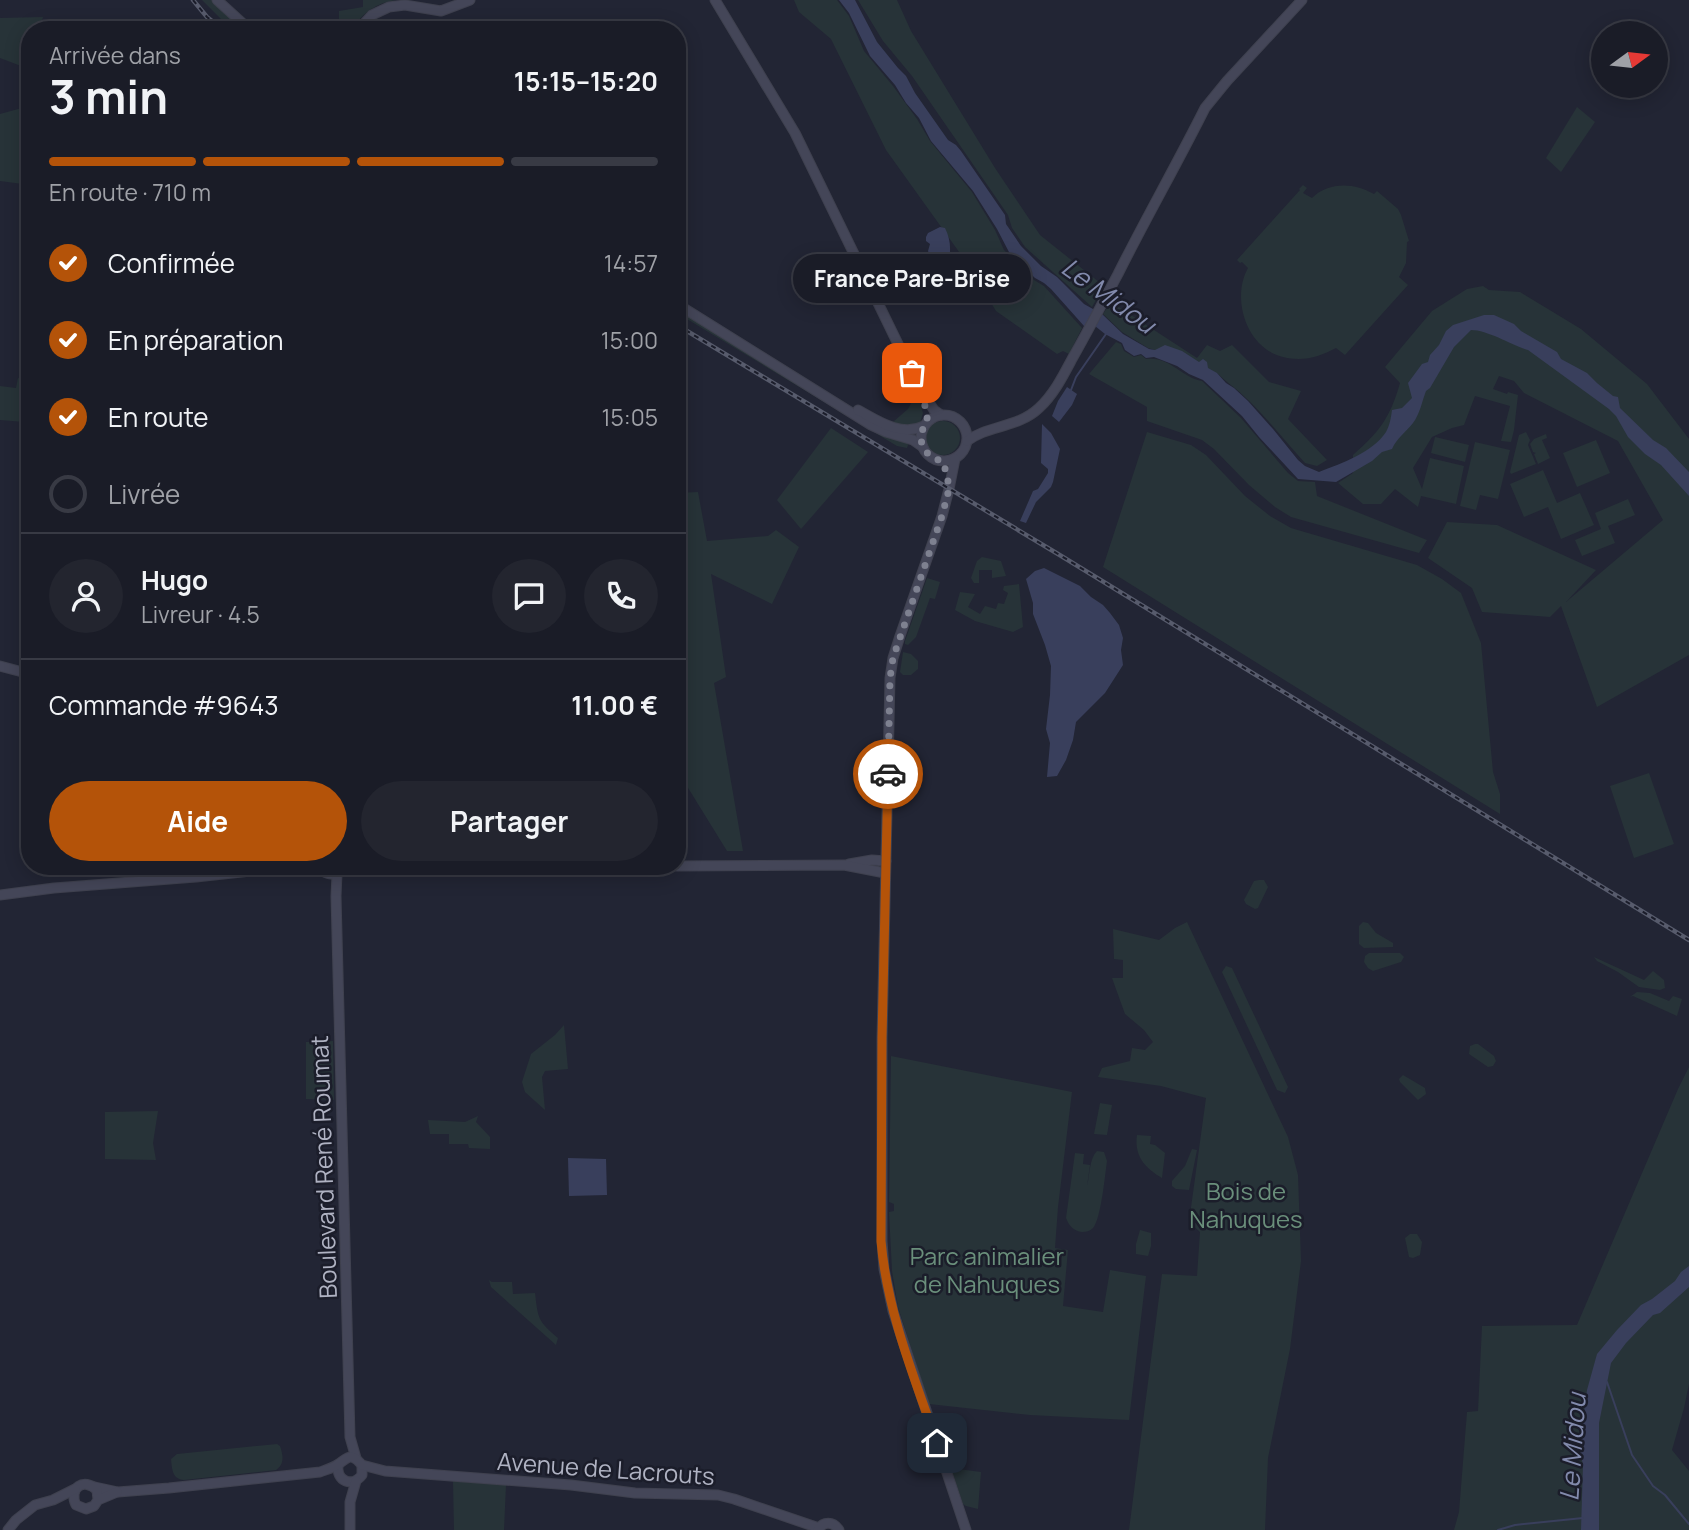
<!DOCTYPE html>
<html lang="fr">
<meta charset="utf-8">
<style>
:root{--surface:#1a1c27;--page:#23252f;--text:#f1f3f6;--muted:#9fa1a7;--line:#383a44;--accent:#b45309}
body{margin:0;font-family:Manrope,sans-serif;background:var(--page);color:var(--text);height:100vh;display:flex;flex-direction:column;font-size:26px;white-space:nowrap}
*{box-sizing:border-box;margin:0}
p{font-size:23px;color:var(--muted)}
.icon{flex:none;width:38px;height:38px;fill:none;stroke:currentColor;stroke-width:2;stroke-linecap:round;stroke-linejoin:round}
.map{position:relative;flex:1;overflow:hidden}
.side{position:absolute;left:21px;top:21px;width:665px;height:854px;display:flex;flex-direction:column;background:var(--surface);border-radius:28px;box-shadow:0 4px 18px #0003,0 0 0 2px var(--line)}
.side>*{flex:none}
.needle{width:46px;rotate:75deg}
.fabs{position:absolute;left:1591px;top:21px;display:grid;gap:14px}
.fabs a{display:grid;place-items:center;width:77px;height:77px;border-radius:50%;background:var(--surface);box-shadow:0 4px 18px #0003,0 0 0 2px var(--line);font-size:35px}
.pin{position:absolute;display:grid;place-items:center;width:60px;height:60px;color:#fff;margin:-30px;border-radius:14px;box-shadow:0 4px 10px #0006}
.courier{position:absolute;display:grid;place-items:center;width:70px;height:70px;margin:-35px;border:5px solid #b45309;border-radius:50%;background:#fff;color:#222;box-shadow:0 2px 9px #0007}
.bubble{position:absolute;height:49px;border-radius:24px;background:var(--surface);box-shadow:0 4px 18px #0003,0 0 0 2px var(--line);font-size:23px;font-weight:700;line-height:49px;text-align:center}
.summary em{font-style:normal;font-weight:700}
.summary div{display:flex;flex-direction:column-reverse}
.summary{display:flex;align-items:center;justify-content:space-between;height:119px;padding:0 28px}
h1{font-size:46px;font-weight:700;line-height:52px}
.bar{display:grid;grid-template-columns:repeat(4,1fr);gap:10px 7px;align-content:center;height:84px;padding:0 28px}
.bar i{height:9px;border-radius:5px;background:var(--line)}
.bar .selected{background:var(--accent)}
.bar p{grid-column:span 4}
.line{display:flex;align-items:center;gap:18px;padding:0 28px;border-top:2px solid var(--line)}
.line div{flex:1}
.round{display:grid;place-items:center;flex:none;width:74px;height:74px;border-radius:37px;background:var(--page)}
ol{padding:0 28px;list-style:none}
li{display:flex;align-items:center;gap:21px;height:77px}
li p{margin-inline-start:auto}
li .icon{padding:7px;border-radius:50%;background:var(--accent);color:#fff;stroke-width:4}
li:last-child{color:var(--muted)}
li i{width:38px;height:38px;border:4px solid var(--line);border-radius:50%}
.primary-button{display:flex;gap:14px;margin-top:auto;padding:14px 28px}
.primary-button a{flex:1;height:80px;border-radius:42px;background:var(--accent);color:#fff;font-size:28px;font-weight:700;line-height:80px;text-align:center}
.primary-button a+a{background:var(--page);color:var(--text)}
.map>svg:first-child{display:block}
.green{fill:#273338}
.water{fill:#393f5c}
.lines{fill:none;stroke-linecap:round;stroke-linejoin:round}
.stream{stroke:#393f5c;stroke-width:2}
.secondary-casing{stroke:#3f414f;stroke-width:11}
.secondary{stroke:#444658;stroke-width:9}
.rail-casing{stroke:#575b6c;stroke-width:4.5}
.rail{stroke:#1b1d2a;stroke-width:2;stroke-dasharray:5;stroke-linecap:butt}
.done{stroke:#7e8190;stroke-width:7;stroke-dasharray:0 12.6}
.route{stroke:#b45309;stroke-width:9}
.labels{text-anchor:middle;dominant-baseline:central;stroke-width:5;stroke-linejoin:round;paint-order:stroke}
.street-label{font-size:24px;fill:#afb2c2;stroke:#1b1d2a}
.park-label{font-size:24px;fill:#6a8f7b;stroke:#1b1d2a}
.water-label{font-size:26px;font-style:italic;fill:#828aac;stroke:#1b1d2a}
</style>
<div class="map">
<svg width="1689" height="1530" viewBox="0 0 1689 1530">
<rect width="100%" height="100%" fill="#222534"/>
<g class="green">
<path d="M202,0H214L245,30H232Z"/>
<path d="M363,0H396C376,3 362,13 352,30H339V11L363,7Z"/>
<path d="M794,0H837L849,16L864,51L893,86L917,119L930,141L972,192L995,230L1004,250L1034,280L1044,286L1082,328L1069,354L1063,351L1057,354L996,311L967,263L886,150L831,39L799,12Z"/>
<path d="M858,0H897L911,31L995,168L1040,235L1104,286L1092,307L1025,247L1012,228L1008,215L912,76L883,41Z"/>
<path d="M43,17L39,30H30V64L21,66L0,58V18Z"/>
<path d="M29,106L30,185L0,181V114Z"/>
<path d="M1577,107L1595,122L1561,172L1546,158Z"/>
<path d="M1303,185L1307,188L1303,193L1312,198C1329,181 1355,183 1374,194L1377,191L1398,209L1401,215L1409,241L1407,242L1406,263L1399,277L1408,285L1345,355L1336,348C1319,357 1303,362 1283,357C1246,348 1231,298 1248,268L1242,262L1240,263L1237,260L1300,190L1299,189Z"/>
<path d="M1483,286L1489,290L1520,292L1581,329L1647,384L1689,439V655L1597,707L1561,606L1550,617L1482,612L1472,588L1428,558L1447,522L1497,525L1596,570L1566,602L1663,520L1618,441L1524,393L1514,381L1499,376L1493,389L1507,394L1508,392L1518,395L1514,430L1511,442L1501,441L1510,406L1475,396L1464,425L1452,428L1432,437L1413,468L1422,489L1430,458L1464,466L1456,504L1421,496L1418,507L1395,489L1381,504H1363L1338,483L1353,473V455C1380,431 1390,418 1400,383L1385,367L1432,311L1467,289Z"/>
<path d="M1111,302L1197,358L1207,345L1220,351L1232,345L1269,382L1301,391L1288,419L1327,460L1317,466L1305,463C1285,441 1267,418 1246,398C1237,389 1226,382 1217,373H1211L1179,357L1148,348L1122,332L1103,314Z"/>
<path d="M677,308L909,442L907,448L897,446L677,313Z"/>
<path d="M1116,342L1121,344L1124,351L1134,357L1141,355L1146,359C1170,356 1182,378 1202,381L1241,418L1288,473L1298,481L1315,482L1317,496L1427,540L1419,553L1291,517L1275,507L1249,485L1214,449L1202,440L1147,421V407L1089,374Z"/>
<path d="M18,378L30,381C30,395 26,407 24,422L0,420V386L16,388Z"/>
<path d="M917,393L923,413L920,423C911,428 902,426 893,422L908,409Z"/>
<circle cx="943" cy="438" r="17"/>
<path d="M831,428L868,452L801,529L777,500Z"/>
<path d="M1147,432L1191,445L1206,455L1245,496L1270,516L1291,528L1417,565L1442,579L1461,593L1481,643L1493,772L1500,794V814L1103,567Z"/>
<path d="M1526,432L1530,440L1528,445L1536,464L1511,474L1510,472L1519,435Z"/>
<path d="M1546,434L1547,438L1542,440L1550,458L1538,464L1534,454L1536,453L1533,452L1530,444L1534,439Z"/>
<path d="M1435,437L1469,445L1465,462L1431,453Z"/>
<path d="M1596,440L1610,473L1577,487L1563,453Z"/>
<path d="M1475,442L1510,450L1498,499L1480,495L1476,510L1460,506Z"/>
<path d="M1543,470L1557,503L1580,493L1594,525L1561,539L1548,507L1524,517L1510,484Z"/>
<path d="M698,492L707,541L768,536L776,530L799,547L772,604L711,574L726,677L714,683L743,851H727L677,770V493Z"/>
<path d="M1628,499L1635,515L1608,526L1615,543L1582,556L1575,540L1601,529L1595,513Z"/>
<path d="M982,557L1001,561L1006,576L992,578V570H979V583H974L971,578L977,561Z"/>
<path d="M927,578L940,582L935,599L930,598L916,637L908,645L905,644V641Z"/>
<path d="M1019,584L1023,627L1013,632L975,621L955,610L960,592L975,594L968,607L980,614L985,606L996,609L998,603L1004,604L1008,593L1003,590L1004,586Z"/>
<path d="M903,652L911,654L918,661V669L911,675H903L900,672Z"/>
<path d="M1649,773L1674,844L1634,858L1610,786Z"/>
<path d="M1259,880H1264L1268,887L1258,908L1255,909L1246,904L1244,900L1254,881Z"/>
<path d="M1187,922L1288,1137L1298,1175L1301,1261L1290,1349L1268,1458L1265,1530H1129L1162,1274L1197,1276L1200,1232L1189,1222L1206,1098L1161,1086L1098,1077L1102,1068L1130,1061L1132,1048L1145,1050L1153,1042L1144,1030L1125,1014L1112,978H1123V960L1114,959L1113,929L1159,940L1175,928Z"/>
<path d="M1363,922L1368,923L1376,933L1393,943V947L1364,948L1359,944V926Z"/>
<path d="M1369,953H1400L1404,957L1401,962L1373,971L1368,968L1364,962L1365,956Z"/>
<path d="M1594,957L1644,980L1653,971L1664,980L1665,988L1660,990L1639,987L1618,972L1597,961Z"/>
<path d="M1226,966L1232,968L1288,1087L1285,1093L1277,1090L1222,972Z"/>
<path d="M1637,992L1650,993L1669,1001L1673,996L1682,999L1677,1016L1633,996L1630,997Z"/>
<path d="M564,1025L568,1069L545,1071L542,1077L545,1110L525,1092L522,1082L531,1054L555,1035Z"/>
<path d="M333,1041L334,1100L306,1099V1042Z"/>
<path d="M1475,1044H1478L1494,1056L1496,1061L1493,1066L1488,1067L1469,1054L1470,1046Z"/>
<path d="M891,1056L1072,1092L1058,1207L1055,1248L1068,1250L1063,1306L1103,1312L1110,1270L1146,1276L1129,1420L1030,1415L929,1404L898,1307L892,1271L889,1212L894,1211V1204L889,1202Z"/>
<path d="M1689,1067V1384L1684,1408L1672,1450L1689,1471V1530H1454L1459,1512L1467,1412L1478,1411L1482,1326L1577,1325L1678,1089Z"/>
<path d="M1403,1075L1425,1088L1426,1094L1418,1100L1400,1082L1399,1079Z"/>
<path d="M1100,1103L1112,1105L1107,1135L1094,1134Z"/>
<path d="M158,1111L153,1143L156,1160L105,1159V1112Z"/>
<path d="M478,1116L476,1122L490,1137V1149L469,1148L468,1144H449V1134H430L428,1120L465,1122Z"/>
<path d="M1137,1135L1151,1136L1150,1144L1155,1145L1165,1153L1162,1178C1145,1168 1134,1156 1137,1135Z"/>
<path d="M1192,1149L1197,1150L1189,1190L1176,1189L1172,1186V1181L1185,1166Z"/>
<path d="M1097,1151L1104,1152L1107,1161C1105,1175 1101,1219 1093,1228C1090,1231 1086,1232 1082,1232C1074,1231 1069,1226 1066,1218L1075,1153L1084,1154L1083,1164L1090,1165L1087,1186C1090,1175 1089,1159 1097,1151Z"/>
<path d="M1140,1230L1151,1233V1246L1148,1256L1136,1254V1244Z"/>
<path d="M1410,1234H1417L1422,1242L1420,1255L1413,1258L1409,1257L1405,1238Z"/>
<path d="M489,1280L492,1282H512L513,1294L535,1293C538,1319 538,1321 558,1338L556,1345L491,1287Z"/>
<path d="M277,1444L280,1446C283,1455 285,1464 276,1470L184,1480C172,1479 172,1469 171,1459L177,1454Z"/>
<path d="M951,1468L981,1472L978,1509L966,1506L963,1504Z"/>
<path d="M453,1481L506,1485L504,1530H454Z"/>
</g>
<g class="water">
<path d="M839,0H855L877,42L898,68L906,76L915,93L948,140L956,145L961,151L1005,215L1006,224L1021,246L1041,266L1057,277L1084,304L1102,314L1123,334L1149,349L1155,350L1165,345L1182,351L1199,362L1203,359L1207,362L1208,368L1217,373L1226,383L1234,388L1248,401L1273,429L1298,460L1305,466L1319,472C1342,463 1372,453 1386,432C1390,425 1391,417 1392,410L1402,408L1412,398L1408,383L1422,364L1428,362L1430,355L1439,345L1446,331L1453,325L1484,315H1494L1514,324L1521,331L1557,352L1561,359L1587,373L1597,383L1613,396L1618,397L1620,408L1653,440L1666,448L1689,472V496L1661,465L1645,454L1628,437L1616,416L1609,409L1528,350C1511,345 1488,330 1471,330L1454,347L1430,388L1426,391C1422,401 1420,414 1413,423C1406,432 1397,438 1392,449L1382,452L1372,461L1336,482L1298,479L1259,437L1242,416L1203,380L1189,374L1177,366L1154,357L1146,358L1141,354L1134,356L1125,350L1122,343L1105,334L1095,326H1084L1051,289L1044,283L1035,278L1010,254L997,229L973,191L931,141L919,118L906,103L895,85L870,56L849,13Z"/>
<path d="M940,227L945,228C953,244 952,263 939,277L937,275L936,270L928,251L930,244L926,241V237L928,233Z"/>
<path d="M1067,387L1077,394L1072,405L1059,422L1052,416L1058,401Z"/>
<path d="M1042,424L1051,433L1060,449L1053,482L1051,487L1036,502L1026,523L1020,521L1033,491L1038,489L1048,473V469L1041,463Z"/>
<path d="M1044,568L1080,586L1091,597L1103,605L1110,613L1119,625L1123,638L1121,650L1123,665L1105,693L1076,722L1073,740L1066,760L1057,776L1047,777L1050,743L1046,729L1050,695L1051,666L1045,645L1033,614V603L1026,579L1035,571Z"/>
<path d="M568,1158L606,1159L607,1195L569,1196Z"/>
<path d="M1689,1266V1287L1660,1313L1653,1315L1626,1343L1611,1363L1599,1423V1530H1581L1583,1465L1578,1442L1581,1436L1587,1390L1597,1354L1617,1330L1641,1305L1652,1299L1675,1281L1681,1272Z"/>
</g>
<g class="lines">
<g class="stream">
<path d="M1071,390L1076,377L1106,334"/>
<path d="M1607,1382L1632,1455L1653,1486L1665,1495L1689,1524"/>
<path d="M1498,1530L1515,1525L1583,1518"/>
</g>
<defs>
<g id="secondary">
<path d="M217,0L250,30"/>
<path d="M715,0L795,133L919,387L934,410L941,415"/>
<path d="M358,30L372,15L389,7L405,5L441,11L470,0"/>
<path d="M677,304L871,425L886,432L913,440L923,447"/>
<path d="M858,410C878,421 901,437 924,426"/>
<circle cx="944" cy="438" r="23"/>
<path d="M967,441C988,425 1018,428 1039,408C1054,394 1063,376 1072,359C1088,331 1103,302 1118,274C1146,218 1177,164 1205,108L1227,81L1302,0"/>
<path d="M955,459L949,489L942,516L900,636L893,658L890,678L882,1038V1241L884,1269L893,1311L966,1530"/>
<path d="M0,666L30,674"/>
<path d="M849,864L872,860L886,861"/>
<path d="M313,866C324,872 336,881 343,866"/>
<path d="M677,866L844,865L885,873"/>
<path d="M337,874L336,896L350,1437L356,1458"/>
<path d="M0,895L54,888L196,877L298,866"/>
<path d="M338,1465C336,1481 352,1488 362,1475V1465"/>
<path d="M95,1487L118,1492L169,1488L320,1472C325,1470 333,1468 337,1465C348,1458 350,1451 362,1465L385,1471L571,1485L635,1493L718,1495L734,1499L819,1528"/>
<path d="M98,1500L97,1490C84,1477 68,1488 76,1505L86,1509L94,1506L98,1500L117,1492"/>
<path d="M8,1530L16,1520L35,1505L53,1500L75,1489"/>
<path d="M350,1530V1502L356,1481"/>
<path d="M818,1530C823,1521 833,1521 839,1530"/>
</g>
</defs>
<use href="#secondary" class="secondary-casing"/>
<use href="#secondary" class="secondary"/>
<defs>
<g id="rail">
<path d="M193,0L207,17L223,30"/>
<path d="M677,325L1058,554L1689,940"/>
</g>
</defs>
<use href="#rail" class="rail-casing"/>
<use href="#rail" class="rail"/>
</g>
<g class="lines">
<path class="done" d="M888,774L890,678L893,658L942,516L949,489L947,474L942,461C929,458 918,447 922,432C923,426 928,424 927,417C925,401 919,387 912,373"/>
<path class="route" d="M888,774L882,1038L881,1241C887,1311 914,1377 937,1443"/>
</g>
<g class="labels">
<g class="street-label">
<text transform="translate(323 1167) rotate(-92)">Boulevard René Roumat</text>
<text transform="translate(606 1468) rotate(4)">Avenue de Lacrouts</text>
</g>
<g class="park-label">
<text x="1246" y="1190">Bois de<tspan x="1246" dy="28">Nahuques</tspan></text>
<text x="987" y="1255">Parc animalier<tspan x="987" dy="28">de Nahuques</tspan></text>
</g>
<g class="water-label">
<text transform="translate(1109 295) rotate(36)">Le Midou</text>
<text transform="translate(1572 1447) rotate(-86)">Le Midou</text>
</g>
</g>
</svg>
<div class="fabs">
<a><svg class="needle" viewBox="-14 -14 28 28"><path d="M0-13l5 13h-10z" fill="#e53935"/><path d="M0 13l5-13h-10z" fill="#9fa1a7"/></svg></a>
</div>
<div class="pin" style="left:912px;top:373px;background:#ea580c"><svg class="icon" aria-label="bag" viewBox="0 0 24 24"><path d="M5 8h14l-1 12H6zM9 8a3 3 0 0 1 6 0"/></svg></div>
<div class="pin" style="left:937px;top:1443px;background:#1f2937"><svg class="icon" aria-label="home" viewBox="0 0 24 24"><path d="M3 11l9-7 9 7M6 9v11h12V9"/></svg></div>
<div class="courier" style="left:888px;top:774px"><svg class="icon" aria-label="car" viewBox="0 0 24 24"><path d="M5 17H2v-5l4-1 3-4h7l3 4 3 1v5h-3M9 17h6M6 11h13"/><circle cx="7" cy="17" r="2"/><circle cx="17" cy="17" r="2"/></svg></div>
<div class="bubble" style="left:793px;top:254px;width:238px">France Pare-Brise</div>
<section class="side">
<div class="summary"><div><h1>3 min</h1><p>Arrivée dans</p></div><em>15:15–15:20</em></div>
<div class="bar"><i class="selected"></i><i class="selected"></i><i class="selected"></i><i></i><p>En route · 710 m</p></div>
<ol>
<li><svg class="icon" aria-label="check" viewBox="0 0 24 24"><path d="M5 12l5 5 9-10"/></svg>Confirmée<p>14:57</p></li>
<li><svg class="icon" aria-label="check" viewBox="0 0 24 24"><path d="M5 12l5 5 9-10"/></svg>En préparation<p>15:00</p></li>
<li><svg class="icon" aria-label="check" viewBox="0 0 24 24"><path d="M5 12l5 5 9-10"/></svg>En route<p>15:05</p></li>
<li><i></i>Livrée</li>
</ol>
<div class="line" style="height:126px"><a class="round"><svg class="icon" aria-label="person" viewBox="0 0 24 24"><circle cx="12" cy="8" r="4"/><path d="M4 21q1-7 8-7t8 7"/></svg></a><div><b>Hugo</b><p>Livreur · 4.5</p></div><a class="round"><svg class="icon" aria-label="chat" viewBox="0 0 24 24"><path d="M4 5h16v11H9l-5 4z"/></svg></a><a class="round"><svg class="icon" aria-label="phone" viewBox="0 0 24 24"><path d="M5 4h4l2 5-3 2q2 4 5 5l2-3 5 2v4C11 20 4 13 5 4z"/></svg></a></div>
<div class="line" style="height:91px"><div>Commande #9643</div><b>11.00 €</b></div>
<div class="primary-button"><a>Aide</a><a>Partager</a></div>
</section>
</div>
